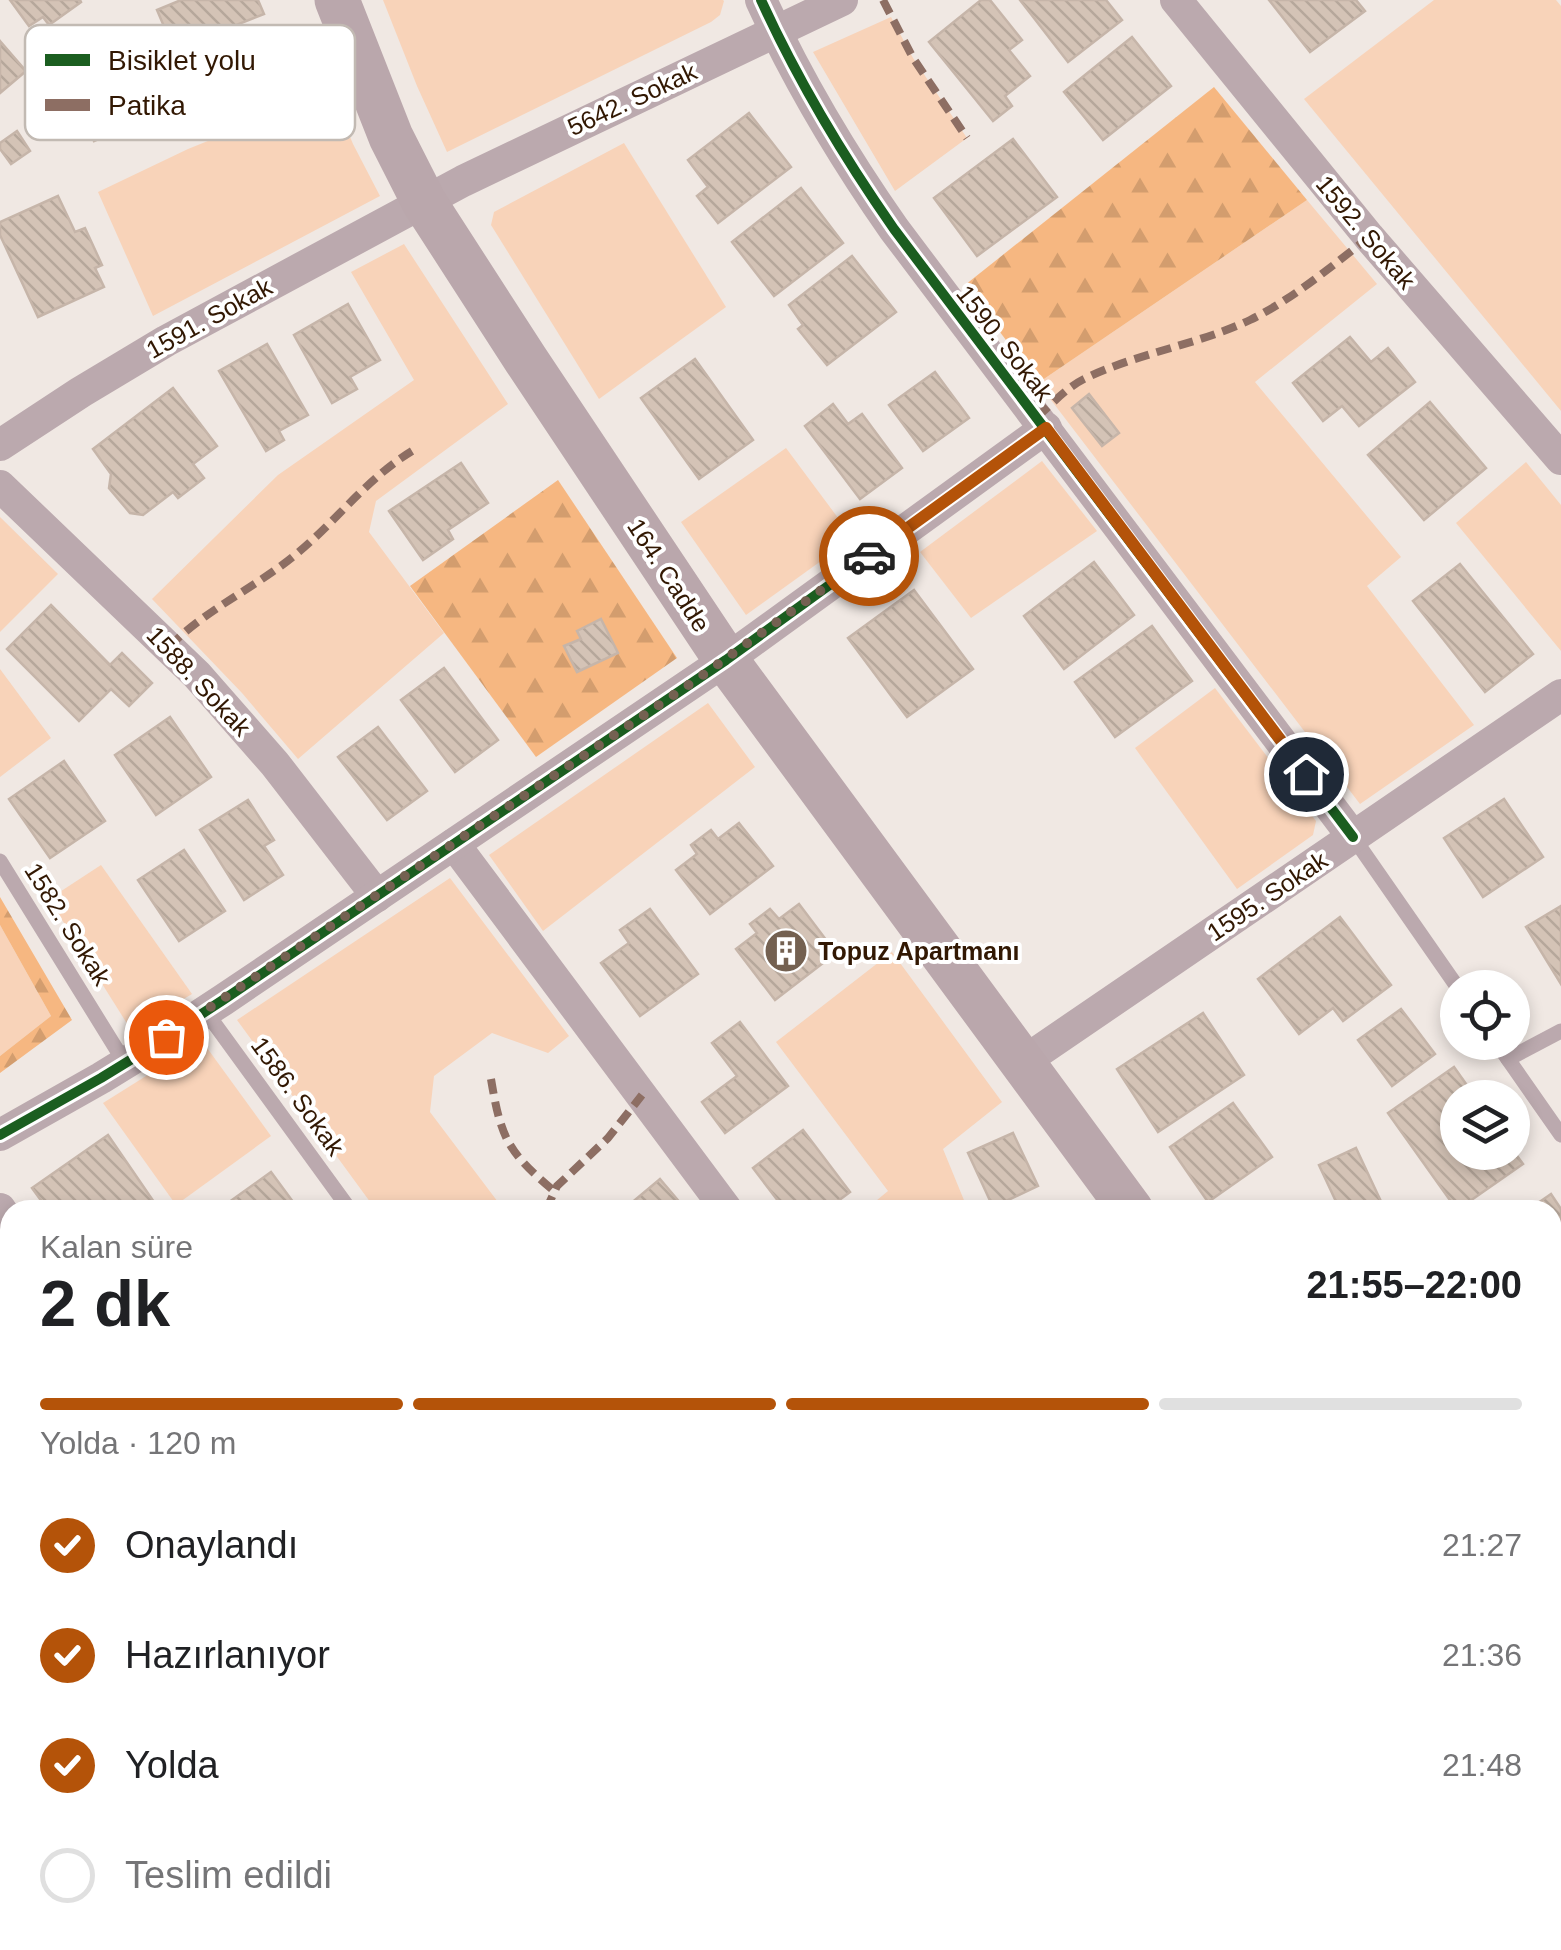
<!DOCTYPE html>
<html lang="tr">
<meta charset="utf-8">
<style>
:root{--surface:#fff;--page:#f2f2f2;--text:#202124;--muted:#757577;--line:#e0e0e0;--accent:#b45309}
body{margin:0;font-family:Arial,sans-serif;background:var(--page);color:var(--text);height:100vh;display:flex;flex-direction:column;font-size:38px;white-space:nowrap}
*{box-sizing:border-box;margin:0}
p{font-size:32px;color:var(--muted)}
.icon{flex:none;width:55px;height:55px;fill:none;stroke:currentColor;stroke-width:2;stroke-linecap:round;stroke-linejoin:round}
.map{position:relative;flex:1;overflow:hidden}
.panel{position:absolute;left:0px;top:1200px;width:1562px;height:750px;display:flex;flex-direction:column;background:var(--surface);border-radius:30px 30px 0 0;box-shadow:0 5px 15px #0003}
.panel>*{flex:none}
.fabs{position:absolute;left:1440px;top:970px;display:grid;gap:20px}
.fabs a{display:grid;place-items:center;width:90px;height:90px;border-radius:50%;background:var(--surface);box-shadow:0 5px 15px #0003;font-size:50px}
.pin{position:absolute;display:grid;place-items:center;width:85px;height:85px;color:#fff;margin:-42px;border:5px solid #fff;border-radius:50%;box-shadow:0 2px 10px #0007}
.courier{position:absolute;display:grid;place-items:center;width:100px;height:100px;margin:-50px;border:8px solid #b45309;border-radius:50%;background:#fff;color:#222;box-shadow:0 2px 12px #0007}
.overview em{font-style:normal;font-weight:700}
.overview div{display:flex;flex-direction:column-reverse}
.overview{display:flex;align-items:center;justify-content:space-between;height:170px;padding:0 40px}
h1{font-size:65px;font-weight:700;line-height:75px}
.bar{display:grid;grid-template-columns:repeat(4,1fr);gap:15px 10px;align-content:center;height:120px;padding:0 40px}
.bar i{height:12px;border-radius:8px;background:var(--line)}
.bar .active{background:var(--accent)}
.bar p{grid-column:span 4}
ol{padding:0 40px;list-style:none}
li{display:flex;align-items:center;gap:30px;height:110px}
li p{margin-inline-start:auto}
li .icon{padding:10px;border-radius:50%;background:var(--accent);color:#fff;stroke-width:4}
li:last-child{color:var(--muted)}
li i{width:55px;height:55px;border:5px solid var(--line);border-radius:50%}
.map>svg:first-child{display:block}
.grass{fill:#f8d3b9}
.forest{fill:url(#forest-firs)}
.building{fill:url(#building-back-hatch);stroke:#c6b5a9;stroke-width:2.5}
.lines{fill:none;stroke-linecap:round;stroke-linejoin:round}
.lane{stroke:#bba9ae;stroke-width:15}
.street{stroke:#bba9ae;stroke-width:32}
.secondary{stroke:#baa7ac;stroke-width:45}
.quiet{stroke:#8d6e63;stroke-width:8;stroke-dasharray:15 8;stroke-linecap:butt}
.cycleway-casing{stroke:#fff;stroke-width:16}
.cycleway{stroke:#1b5e20;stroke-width:10}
.done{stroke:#746151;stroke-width:10;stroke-dasharray:0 18}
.route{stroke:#b45309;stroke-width:12}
.labels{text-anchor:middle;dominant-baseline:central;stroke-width:8;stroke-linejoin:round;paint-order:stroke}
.street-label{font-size:25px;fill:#321803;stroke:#fff}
.poi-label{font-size:25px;font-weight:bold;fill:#321803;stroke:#fff;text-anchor:start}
.key{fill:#fff;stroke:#c2bab3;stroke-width:2.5}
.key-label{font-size:28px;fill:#321803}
</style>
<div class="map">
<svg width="1561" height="1950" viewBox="0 0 1561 1950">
<defs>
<pattern id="forest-firs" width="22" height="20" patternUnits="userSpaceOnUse" patternTransform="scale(2.5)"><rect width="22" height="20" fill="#f6b781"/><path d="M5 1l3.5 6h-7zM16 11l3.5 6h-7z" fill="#d39d6e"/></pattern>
<pattern id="building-back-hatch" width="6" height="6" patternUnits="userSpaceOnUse" patternTransform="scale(2.5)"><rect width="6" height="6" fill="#d4c3b6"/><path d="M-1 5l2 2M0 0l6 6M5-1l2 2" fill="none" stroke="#b6a79b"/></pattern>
</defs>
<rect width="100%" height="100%" fill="#f0e8e3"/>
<g class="grass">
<path d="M383,0H723L724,1L720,15L711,22L447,152L417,86Z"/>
<path d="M1434,0H1556L1561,6V411L1304,99Z"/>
<path d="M891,17L913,58L967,138L895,191L813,52Z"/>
<path d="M331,91L353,144L380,196L153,316L98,192L188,149Z"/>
<path d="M624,143L726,307L599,399L491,225L494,212Z"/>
<path d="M1307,200L1377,284L1255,382L1401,557L1367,586L1474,725L1360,804L1038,383Z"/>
<path d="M404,244L508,404L376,501L369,532L444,633L298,759L242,693L152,599L278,475L414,380L351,272Z"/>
<path d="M786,448L853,538L746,615L681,522Z"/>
<path d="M1042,461L1097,531L971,618L920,552Z"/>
<path d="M1526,462L1561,505V651L1456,523Z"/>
<path d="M0,517L58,574L0,632Z"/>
<path d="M0,669L51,738L0,777Z"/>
<path d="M1215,688L1316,821L1313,835L1237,889L1135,748Z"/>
<path d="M708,703L755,767L543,931L489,855Z"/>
<path d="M101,865L192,994L131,1030L49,899Z"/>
<path d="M450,878L569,1036L548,1053L492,1033L434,1076L430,1112L504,1210H376L237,1020Z"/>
<path d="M0,925L51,1016L0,1056Z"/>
<path d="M892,952L1002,1102L943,1149L968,1210H865L888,1191L776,1042Z"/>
<path d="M202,1041L271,1136L176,1205L103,1103Z"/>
<path d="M10,1772V1887L0,1890V1779Z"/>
<path d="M1553,1882L1561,1894V1950H1362L1360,1940H1552Z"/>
<path d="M838,1940H964L966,1950H841Z"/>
</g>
<g class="forest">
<path d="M1214,87L1307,200L1038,383L965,285Z"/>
<path d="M558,480L677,658L536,757L410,586Z"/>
<path d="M0,897L72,1020L0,1073V1056L51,1016L0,925Z"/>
<path d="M10,1930V1940H211L179,1950H0V1933Z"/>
</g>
<g class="building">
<path d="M10,0H80L81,2L49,25L43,17L29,26Z"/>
<path d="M181,0H258L264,14L174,50L157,10Z"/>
<path d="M981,0H990L1022,40L1009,50L1030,76L1005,96L1012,106L993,121L929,42Z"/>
<path d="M1020,0H1106L1122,20L1068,62Z"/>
<path d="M1269,0H1356L1365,11L1310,52Z"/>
<path d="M1132,37L1171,86L1103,140L1064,92Z"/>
<path d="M0,41L26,71L0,93Z"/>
<path d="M120,113L126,127L94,141L88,127Z"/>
<path d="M749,113L791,167L718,223L697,196L708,187L688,160Z"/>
<path d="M17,131L30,151L11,164L0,149V143Z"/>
<path d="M1013,139L1057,197L977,256L934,198Z"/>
<path d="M801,188L843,243L774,296L732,242Z"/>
<path d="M58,196L75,232L85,228L102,265L95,268L104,287L38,317L0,235V222Z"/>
<path d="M852,256L896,312L827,365L798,329L803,325L789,305Z"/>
<path d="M348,304L380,360L350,377L357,389L332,403L294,335Z"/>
<path d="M1350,337L1371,362L1388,348L1415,382L1359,426L1342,406L1323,421L1293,383Z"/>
<path d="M267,344L308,415L279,431L284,440L266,451L219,371Z"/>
<path d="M695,359L753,440L699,479L641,398Z"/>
<path d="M935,372L969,418L923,451L889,405Z"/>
<path d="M173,388L217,446L193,464L204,478L178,498L173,492L143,515L130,513L109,488L111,474L93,449Z"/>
<path d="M1089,394L1119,433L1102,446L1072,408Z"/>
<path d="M1430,402L1486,468L1424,520L1368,455Z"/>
<path d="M833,404L848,424L862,414L902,468L860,499L805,426Z"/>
<path d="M461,463L488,503L448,530L453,539L423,560L389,511Z"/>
<path d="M1094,562L1134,615L1064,669L1024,616Z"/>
<path d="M1460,564L1533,654L1485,692L1413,601Z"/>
<path d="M914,590L973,669L907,717L848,638Z"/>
<path d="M51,605L110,665L122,653L152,683L129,706L111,689L79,721L7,649Z"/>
<path d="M601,619L618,653L577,672L564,646L581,639L577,631Z"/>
<path d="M1152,626L1192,681L1115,737L1075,682Z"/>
<path d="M444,668L498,740L455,772L401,700Z"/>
<path d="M170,717L211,777L156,815L115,755Z"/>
<path d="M378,727L427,791L387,820L338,757Z"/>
<path d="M64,761L105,821L50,858L9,799Z"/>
<path d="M1504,799L1543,857L1483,897L1444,838Z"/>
<path d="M248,800L274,840L264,846L283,875L244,900L200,830Z"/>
<path d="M739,823L773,866L710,914L676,870L697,854L691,845L711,830L718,839Z"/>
<path d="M184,850L225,911L179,941L138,880Z"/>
<path d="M799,904L836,953L775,1000L736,949L757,933L750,924L770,909L779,919Z"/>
<path d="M1561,906V984L1526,927Z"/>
<path d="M650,909L698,974L640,1016L601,963L629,943L620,930Z"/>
<path d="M1340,917L1391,985L1343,1021L1333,1008L1299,1034L1258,979Z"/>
<path d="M1401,1009L1435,1054L1392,1086L1358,1040Z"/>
<path d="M1203,1013L1244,1075L1158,1132L1117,1069Z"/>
<path d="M740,1022L788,1086L725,1133L702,1102L737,1076L712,1043Z"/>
<path d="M1454,1067L1476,1098H1458V1152H1512V1149L1523,1164L1457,1210L1388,1113Z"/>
<path d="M1233,1103L1272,1157L1208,1202L1170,1147Z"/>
<path d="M803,1130L850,1192L826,1210H785L753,1168Z"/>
<path d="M1013,1133L1038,1186L993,1207L968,1153Z"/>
<path d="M108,1135L156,1205L149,1210H48L32,1188Z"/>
<path d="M1356,1148L1385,1210H1340L1319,1165Z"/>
<path d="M271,1172L299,1210H218Z"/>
<path d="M660,1179L682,1205L676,1210H623Z"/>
<path d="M1551,1194L1561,1209V1316L1552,1322V1210H1528Z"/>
<path d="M10,1322V1377L0,1380V1325Z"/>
<path d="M1561,1399V1440L1552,1425V1404Z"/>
<path d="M3,1437L10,1453V1527L0,1531V1438Z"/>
<path d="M1561,1542V1585L1552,1590V1547Z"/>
<path d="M503,1940H601L604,1950H506Z"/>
<path d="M1039,1940H1130L1132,1950H1041Z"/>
</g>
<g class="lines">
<g class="lane">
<path d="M1353,837L1458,988"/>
<path d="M0,861L125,1063"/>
<path d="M206,1012L350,1210"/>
<path d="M1496,1042L1561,1135"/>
<path d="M1508,1059L1561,1031"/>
<path d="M0,1584L10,1580"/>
<path d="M819,1940L823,1950"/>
<path d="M1184,1940L1188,1950"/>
<path d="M238,1950L270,1940"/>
</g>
<g class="street">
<path d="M761,0C798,81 843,156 894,229L1353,837"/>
<path d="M1176,0L1369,237L1561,459"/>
<path d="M0,445L81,392L166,341L463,181L842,0"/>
<path d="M0,486L197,675L275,764L377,896"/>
<path d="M454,844L727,1210"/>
<path d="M1023,1062L1561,695"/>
<path d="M0,1135L101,1078L145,1051L223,1000L726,660L1046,428"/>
<path d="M0,1209L10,1224"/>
<path d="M1552,1719L1561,1714"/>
<path d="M0,1909L10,1906"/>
<path d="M451,1940L454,1950"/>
</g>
<g class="secondary">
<path d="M337,0L391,137L424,202L526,360L726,660L1131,1210"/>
<path d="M1552,1781L1561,1792"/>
</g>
<g class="quiet">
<path d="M883,0L913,58L967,138"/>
<path d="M1037,417C1052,404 1066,388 1084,379C1137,353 1197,345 1250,320C1293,299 1332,266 1369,237"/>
<path d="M169,647C206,609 255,588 295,555C336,522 366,479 412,451"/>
<path d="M491,1079C501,1139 508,1152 554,1191"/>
<path d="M546,1210L557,1186L608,1138L642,1095"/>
</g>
<defs>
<g id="cycleway">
<path d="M761,0C798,81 843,156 894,229L1353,837"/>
<path d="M0,1135L101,1078L145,1051L223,1000L726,660L1046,428"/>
</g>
</defs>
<use href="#cycleway" class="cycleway-casing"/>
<use href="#cycleway" class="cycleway"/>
</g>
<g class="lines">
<path class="done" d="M166,1037L693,682L869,556"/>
<path class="route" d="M869,556L1046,428L1306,774"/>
</g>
<defs>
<symbol id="building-disc" viewBox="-11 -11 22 22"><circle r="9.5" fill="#746151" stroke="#fff"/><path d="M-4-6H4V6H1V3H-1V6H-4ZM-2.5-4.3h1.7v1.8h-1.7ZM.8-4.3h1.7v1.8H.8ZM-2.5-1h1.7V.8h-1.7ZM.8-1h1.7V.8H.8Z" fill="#fff"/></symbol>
</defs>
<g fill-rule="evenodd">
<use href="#building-disc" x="761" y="926" width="50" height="50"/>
</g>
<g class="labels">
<g class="street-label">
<text transform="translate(632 99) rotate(-25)">5642. Sokak</text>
<text transform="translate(1366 232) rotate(50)">1592. Sokak</text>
<text transform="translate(209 318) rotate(-29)">1591. Sokak</text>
<text transform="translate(1005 343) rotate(52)">1590. Sokak</text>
<text transform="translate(669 575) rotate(57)">164. Cadde</text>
<text transform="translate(199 681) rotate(47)">1588. Sokak</text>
<text transform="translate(1267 896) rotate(-34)">1595. Sokak</text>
<text transform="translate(68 924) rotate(58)">1582. Sokak</text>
<text transform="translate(298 1096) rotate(54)">1586. Sokak</text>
</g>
<g class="poi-label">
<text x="818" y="951">Topuz Apartmanı</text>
</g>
</g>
<rect x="25" y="25" width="330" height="115" rx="15" class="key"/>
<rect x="45" y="54" width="45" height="12" fill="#1b5e20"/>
<rect x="45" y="99" width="45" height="12" fill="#8d6e63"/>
<g class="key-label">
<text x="108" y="70">Bisiklet yolu</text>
<text x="108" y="115">Patika</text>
</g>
</svg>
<div class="fabs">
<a><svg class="icon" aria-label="locate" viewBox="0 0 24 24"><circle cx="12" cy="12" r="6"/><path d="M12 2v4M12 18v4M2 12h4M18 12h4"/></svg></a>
<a><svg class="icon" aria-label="layers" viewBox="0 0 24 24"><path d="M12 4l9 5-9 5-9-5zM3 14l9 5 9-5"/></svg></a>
</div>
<div class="pin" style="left:166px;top:1037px;background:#ea580c"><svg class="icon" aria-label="bag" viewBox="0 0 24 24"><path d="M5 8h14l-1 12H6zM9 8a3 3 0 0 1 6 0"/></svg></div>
<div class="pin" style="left:1306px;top:774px;background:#1f2937"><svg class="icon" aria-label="home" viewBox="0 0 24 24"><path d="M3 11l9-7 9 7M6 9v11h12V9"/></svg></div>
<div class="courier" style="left:869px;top:556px"><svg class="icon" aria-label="car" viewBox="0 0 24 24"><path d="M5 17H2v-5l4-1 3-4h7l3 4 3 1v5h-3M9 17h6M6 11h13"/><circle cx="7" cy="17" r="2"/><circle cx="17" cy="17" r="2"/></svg></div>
<section class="panel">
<div class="overview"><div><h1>2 dk</h1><p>Kalan süre</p></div><em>21:55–22:00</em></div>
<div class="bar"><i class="active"></i><i class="active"></i><i class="active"></i><i></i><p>Yolda · 120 m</p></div>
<ol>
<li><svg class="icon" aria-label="check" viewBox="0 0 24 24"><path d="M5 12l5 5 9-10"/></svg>Onaylandı<p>21:27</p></li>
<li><svg class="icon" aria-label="check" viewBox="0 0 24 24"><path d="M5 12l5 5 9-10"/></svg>Hazırlanıyor<p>21:36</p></li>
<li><svg class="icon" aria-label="check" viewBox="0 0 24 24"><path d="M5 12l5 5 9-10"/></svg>Yolda<p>21:48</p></li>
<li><i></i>Teslim edildi</li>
</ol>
</section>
</div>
